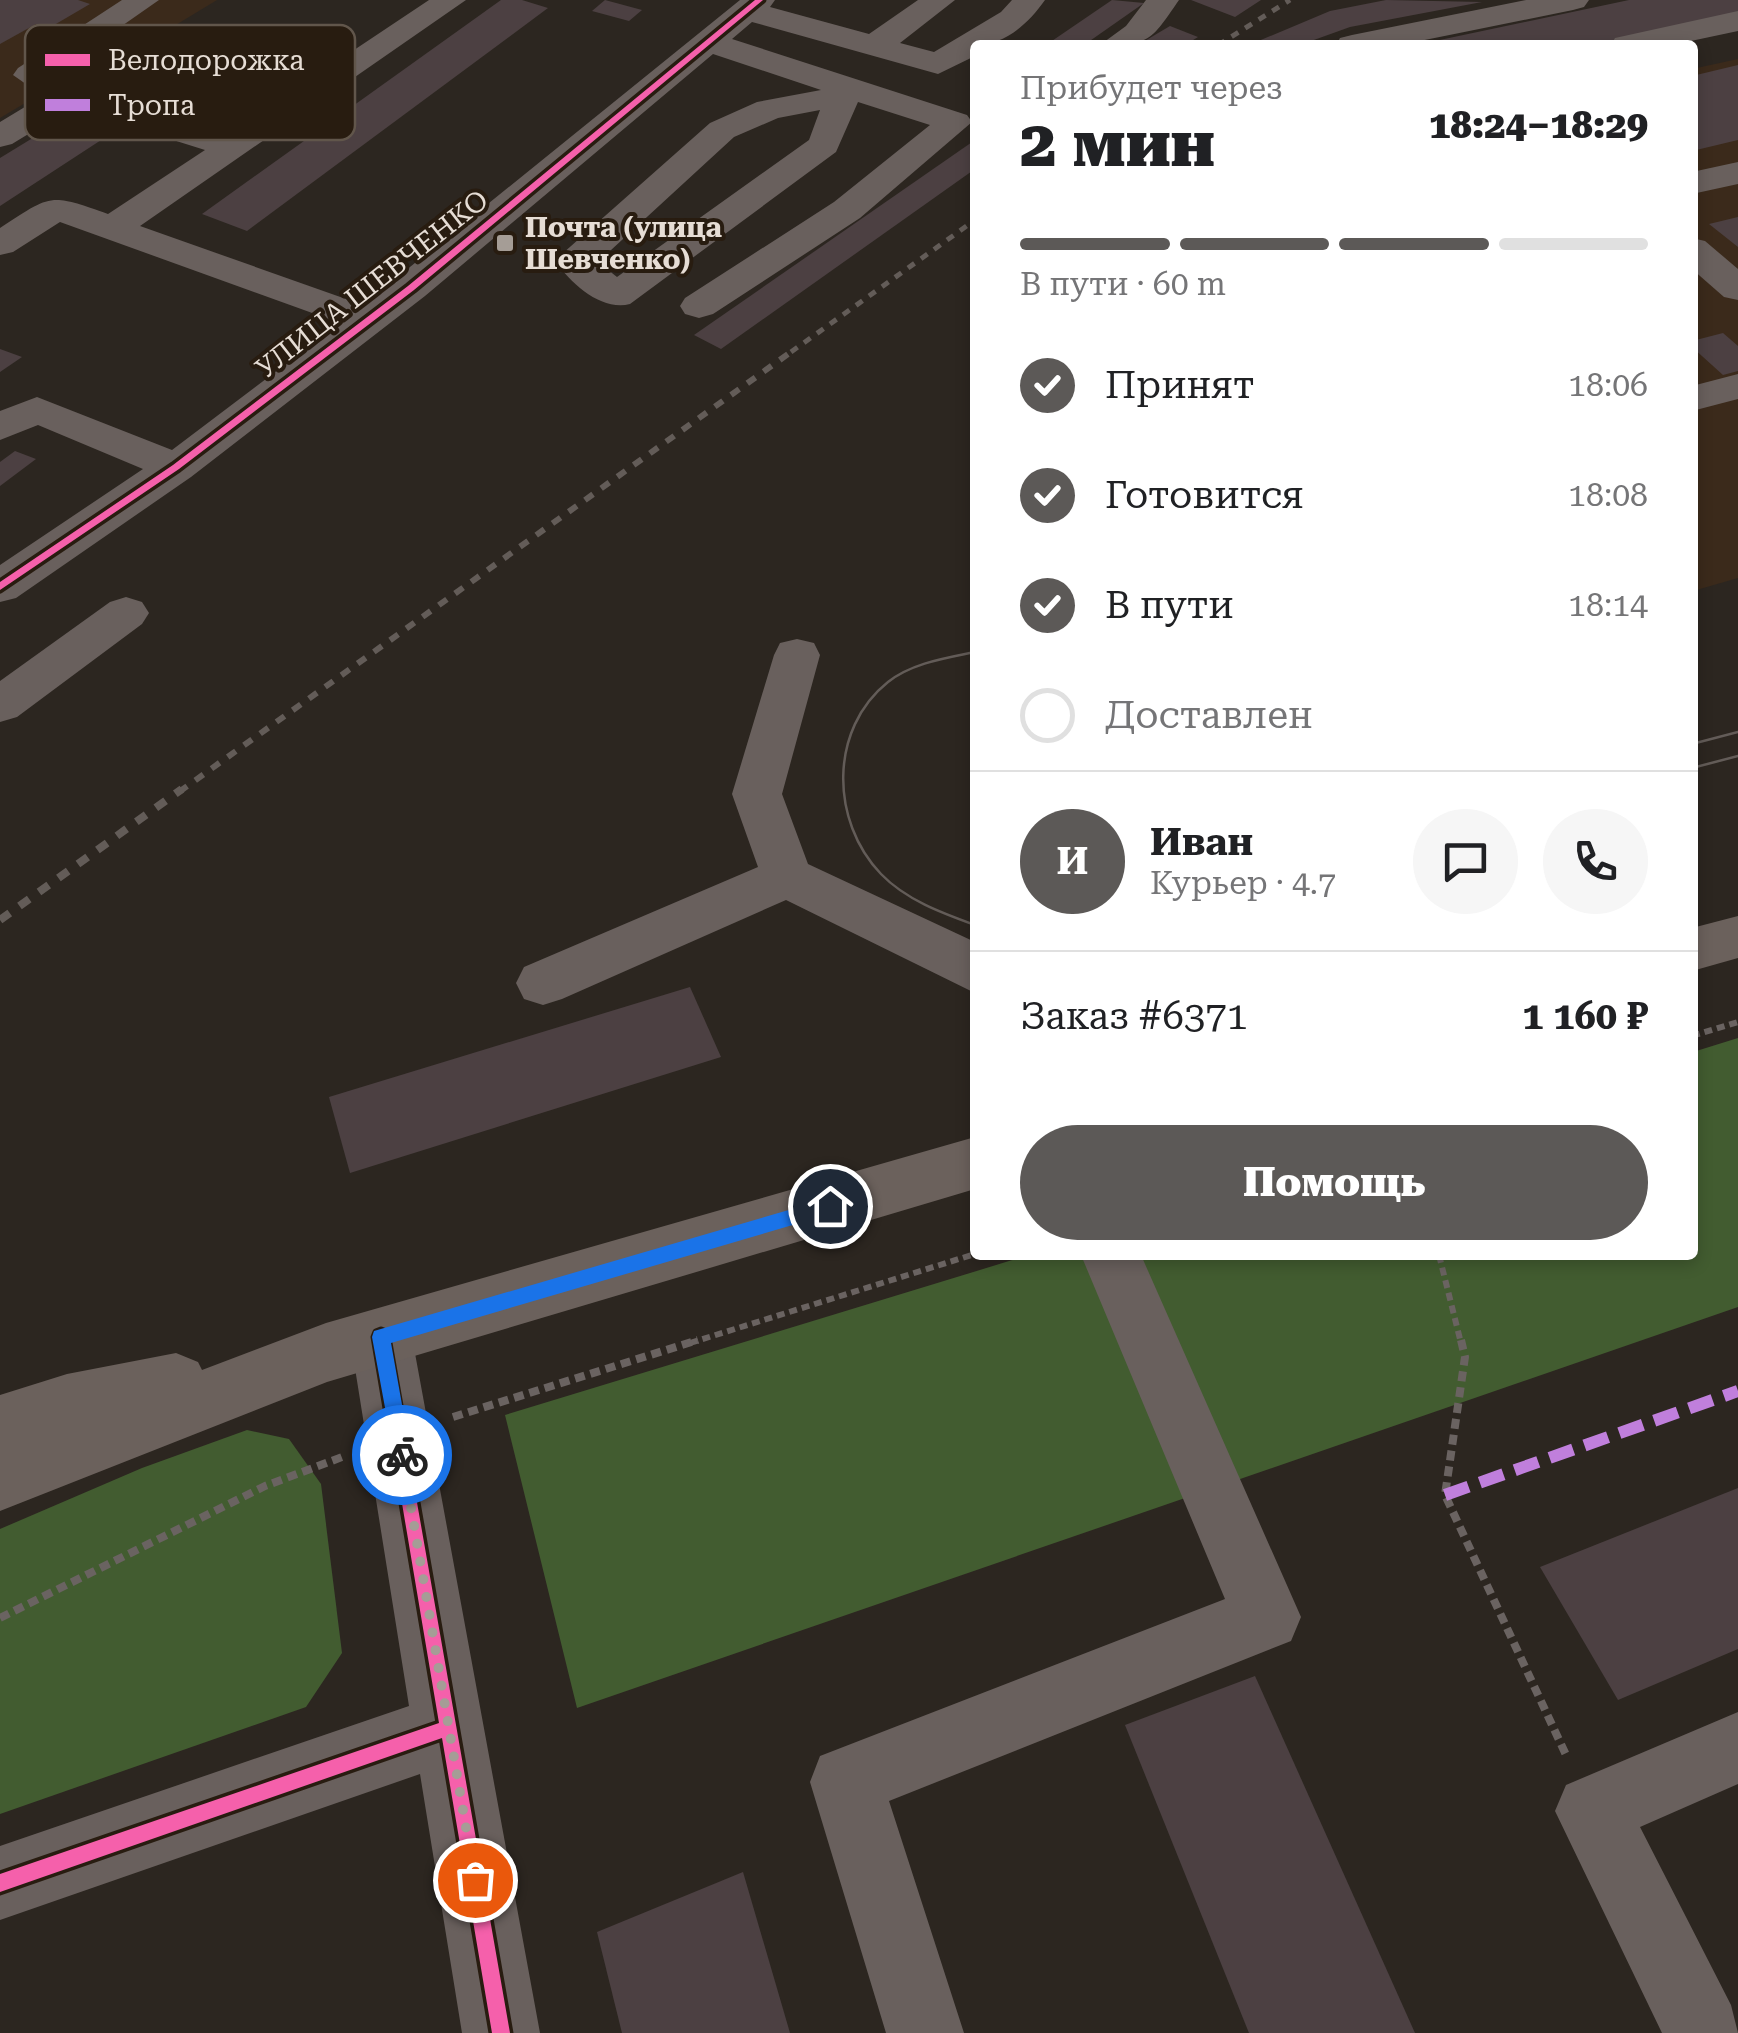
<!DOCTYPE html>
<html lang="ru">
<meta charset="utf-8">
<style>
:root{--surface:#fff;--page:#f6f6f6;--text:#202124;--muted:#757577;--line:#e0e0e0;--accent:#5c5957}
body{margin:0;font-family:"Roboto Serif",serif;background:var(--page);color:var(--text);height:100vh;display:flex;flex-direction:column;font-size:38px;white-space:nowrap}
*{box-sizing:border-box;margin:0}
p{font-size:32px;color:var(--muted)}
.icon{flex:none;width:55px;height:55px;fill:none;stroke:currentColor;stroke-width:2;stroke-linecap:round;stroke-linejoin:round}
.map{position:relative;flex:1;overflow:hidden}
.sheet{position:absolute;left:970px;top:40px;width:728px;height:1220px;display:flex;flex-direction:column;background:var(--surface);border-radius:10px;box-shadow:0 5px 15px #0003}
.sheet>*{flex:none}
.pin{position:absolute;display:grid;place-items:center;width:85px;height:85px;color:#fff;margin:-42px;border:5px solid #fff;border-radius:50%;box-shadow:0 2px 10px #0007}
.courier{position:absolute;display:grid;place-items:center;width:100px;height:100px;margin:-50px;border:8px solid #1a73e8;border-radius:50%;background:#fff;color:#222;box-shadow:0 2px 12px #0007}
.head em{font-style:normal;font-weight:800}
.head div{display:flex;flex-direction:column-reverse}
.head{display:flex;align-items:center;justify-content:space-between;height:170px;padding:0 50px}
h1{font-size:65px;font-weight:800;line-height:75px}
.bar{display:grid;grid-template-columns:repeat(4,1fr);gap:15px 10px;align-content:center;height:120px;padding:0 50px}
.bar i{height:12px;border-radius:8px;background:var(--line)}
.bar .selected{background:var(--accent)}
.bar p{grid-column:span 4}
.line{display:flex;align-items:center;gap:25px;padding:0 50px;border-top:2px solid var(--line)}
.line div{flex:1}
.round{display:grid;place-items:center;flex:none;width:105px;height:105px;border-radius:52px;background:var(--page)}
ol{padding:0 50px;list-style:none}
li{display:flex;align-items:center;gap:30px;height:110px}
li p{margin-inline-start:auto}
li .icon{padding:10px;border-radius:50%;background:var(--accent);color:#fff;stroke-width:4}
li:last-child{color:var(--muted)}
li i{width:55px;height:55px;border:5px solid var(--line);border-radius:50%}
.button{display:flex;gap:20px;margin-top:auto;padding:20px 50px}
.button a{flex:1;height:115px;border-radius:60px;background:var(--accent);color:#fff;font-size:40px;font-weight:800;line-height:115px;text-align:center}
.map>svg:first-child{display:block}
.built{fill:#3b2a1b}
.forest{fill:#425c30}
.building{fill:#4c4042}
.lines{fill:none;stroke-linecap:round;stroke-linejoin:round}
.path-far1{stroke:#6a6361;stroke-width:6;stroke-dasharray:8 5;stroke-linecap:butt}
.path{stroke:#6a6361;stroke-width:8;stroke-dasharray:10 6;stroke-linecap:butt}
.minor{fill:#69605d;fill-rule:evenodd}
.major{fill:#6b615c;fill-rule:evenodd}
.tram{stroke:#635c58;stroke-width:2.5}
.rail-far2{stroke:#635c58;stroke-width:5;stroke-dasharray:8 8;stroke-linecap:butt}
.rail-far1{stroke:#635c58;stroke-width:6;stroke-dasharray:10 10;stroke-linecap:butt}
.rail{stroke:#635c58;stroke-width:8;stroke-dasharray:12 12;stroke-linecap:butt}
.quiet{stroke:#c07fdc;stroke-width:12;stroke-dasharray:25 12;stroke-linecap:butt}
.cycleway-casing{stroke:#281c10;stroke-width:7}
.cycleway{fill:#f560ab;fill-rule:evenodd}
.route{fill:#1a73e8}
.done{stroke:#a59d96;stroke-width:10;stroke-dasharray:0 18}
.poi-dot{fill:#a59d96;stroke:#281c10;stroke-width:4}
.labels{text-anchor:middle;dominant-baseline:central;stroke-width:8;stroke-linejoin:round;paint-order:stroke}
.far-poi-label{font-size:28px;font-weight:bold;fill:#e6ddd5;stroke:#281c10;text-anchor:start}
.far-street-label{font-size:28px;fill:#e6ddd5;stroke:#281c10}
.key{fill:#281c10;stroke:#61564b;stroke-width:2.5}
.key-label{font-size:28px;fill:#e6ddd5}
</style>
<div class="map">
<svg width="1738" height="2033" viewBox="0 0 1738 2033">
<rect width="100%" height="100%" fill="#2c2620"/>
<g class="built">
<path d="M0,0H217L85,80L42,93L0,118Z"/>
<path d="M1738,59V578L1693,591L1692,69Z"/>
</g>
<g class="forest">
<path d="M1738,1038V1307L577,1708L505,1415L1029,1255H1692L1693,1052Z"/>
<path d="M247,1430L289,1439L321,1484L342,1653L306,1707L0,1814V1529L142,1468Z"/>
</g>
<g class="building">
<path d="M0,0H78L90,4L49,28L36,24L0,44Z"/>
<path d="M501,0H522L548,8L247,231L202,214Z"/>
<path d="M605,0L642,10L629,21L592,11Z"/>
<path d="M1112,0L1144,3L1084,45H1046Z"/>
<path d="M1191,0H1261L1235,17Z"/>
<path d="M1386,0L1482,2L1350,27L1300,45H1249L1330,11Z"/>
<path d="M1629,0H1738V14L1591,45H1416Z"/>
<path d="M1170,26L1198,37L1185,45H1138Z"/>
<path d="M1738,65V140L1692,151V76Z"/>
<path d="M72,114L118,129L0,206V158Z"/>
<path d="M975,140V169L721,349L694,335Z"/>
<path d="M1738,217V247L1709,224Z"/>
<path d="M1723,333L1738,346V371L1723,375L1692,347V341Z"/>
<path d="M0,349L22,357L0,372Z"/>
<path d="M15,451L36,459L0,486V462Z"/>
<path d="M690,987L721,1057L350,1173L329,1097Z"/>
<path d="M1738,1488V1649L1618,1700L1540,1567Z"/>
<path d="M1255,1676L1415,2033H1249L1125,1725Z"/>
<path d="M743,1872L790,2033H622L597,1932Z"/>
</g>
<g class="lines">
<g class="path-far1">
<path d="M1692,1036L1738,1022"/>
<path d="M1439,1255L1461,1343"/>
<path d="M690,1343L975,1254"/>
</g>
<g class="path">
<path d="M1461,1340L1465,1357L1445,1495L1567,1757"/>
<path d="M453,1417L698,1340"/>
<path d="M0,1618L265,1486L342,1457"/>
</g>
<g class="minor">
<path d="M122,0H159L53,74L79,89L228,134L429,0H466L140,226L363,305L740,0H775L770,7L869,34L918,0H955L900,43L934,52L1001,12L1012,0H1045C1028,24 1005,45 975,45V56L938,74L752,22L732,39L967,115L972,122L860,218L713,314L699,318L685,314L680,306L685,298L834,202L930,125L858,102L836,152L630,304C602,311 572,285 556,262L562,254L710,123L757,102L821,90L713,54L425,296L191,477L16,598L0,602V565L143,469L38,425L0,440V411L37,397L172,450L340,323L60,222L13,252L0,255V228C52,194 49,193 108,214L205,150L71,108L12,144L0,147V122L43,96L13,75L18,68ZM820,110L809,140L617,277L598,262L734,137L778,118Z"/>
<path d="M1146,0H1179C1150,42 1150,45 1100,45L1126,26Z"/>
<path d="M1526,0H1589L1584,7L1573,10L1400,45H1336L1340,38L1352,35Z"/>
<path d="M1738,11V31L1672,45H1611L1615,38Z"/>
<path d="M1738,162V184L1692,194V172Z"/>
<path d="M1692,238L1705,241L1738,269V300L1724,297L1692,269Z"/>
<path d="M1738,374V399L1692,411V386Z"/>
<path d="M126,597L142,602L149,613L142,624L17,717L0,722V681L110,602Z"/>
<path d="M797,639L814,643L820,655L782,794L808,864L975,942V993L786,900L562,999L543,1005L524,999L516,983L524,967L758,867L732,794L774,655L780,643Z"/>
<path d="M1081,1255H1141L1301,1617L1291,1641L889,1801L964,2033H886L810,1782L820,1756L1225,1599Z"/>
<path d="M381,1308L403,1316L412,1337L540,2033H462L420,1774L0,1920V1846L409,1706L350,1337L359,1316Z"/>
<path d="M1738,1712V1784L1640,1827L1731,2005L1738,2033H1662L1555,1811L1566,1785Z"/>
</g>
<g class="major">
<path d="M1738,916V958L1692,971V928Z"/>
<path d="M975,1137V1189L327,1382L0,1511V1395L67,1374L176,1353L198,1362L202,1370L326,1323Z"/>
</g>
<g class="tram">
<path d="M975,652C946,658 912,663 888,682C829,729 830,821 881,874C906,900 942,913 975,925"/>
<path d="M1692,744L1738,732"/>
<path d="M1692,768L1738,756"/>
</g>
<g class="rail-far2">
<path d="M1218,45L1290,0"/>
<path d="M791,352L975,220"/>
</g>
<path class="rail-far1" d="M179,792L795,349"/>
<path class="rail" d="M0,920L182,789"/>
<path class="quiet" d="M1445,1495L1738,1391"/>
<defs>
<g id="cycleway">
<path d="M755,0H763L414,290L179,469L0,590V582L173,465L408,286Z"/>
<path d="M381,1330L386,1332L388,1337L510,2033H492L442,1738L0,1892V1874L439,1723L374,1337L376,1332Z"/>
</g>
</defs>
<use href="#cycleway" class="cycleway-casing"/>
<use href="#cycleway" class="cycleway"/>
</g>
<path class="route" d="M830,1198L839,1206L830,1214L391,1343L411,1455L408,1462H395L372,1337L374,1331Z"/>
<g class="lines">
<path class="done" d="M402,1455L475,1880"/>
</g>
<rect class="poi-dot" x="495" y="233" width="20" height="20" rx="5"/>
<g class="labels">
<g class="far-poi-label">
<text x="525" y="227">Почта (улица<tspan x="525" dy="32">Шевченко)</tspan></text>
</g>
<g class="far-street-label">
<text transform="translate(372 284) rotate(-38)">УЛИЦА ШЕВЧЕНКО</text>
</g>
</g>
<rect x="25" y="25" width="330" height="115" rx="15" class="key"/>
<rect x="45" y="54" width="45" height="12" fill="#f560ab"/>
<rect x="45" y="99" width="45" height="12" fill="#c07fdc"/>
<g class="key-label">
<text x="108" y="70">Велодорожка</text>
<text x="108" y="115">Тропа</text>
</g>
</svg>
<div class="pin" style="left:475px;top:1880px;background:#ea580c"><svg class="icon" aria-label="bag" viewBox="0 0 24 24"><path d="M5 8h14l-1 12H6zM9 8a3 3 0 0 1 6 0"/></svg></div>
<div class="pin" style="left:830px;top:1206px;background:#1f2937"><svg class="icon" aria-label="home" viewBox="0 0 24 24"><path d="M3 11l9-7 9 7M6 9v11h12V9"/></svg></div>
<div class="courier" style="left:402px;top:1455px"><svg class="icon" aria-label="bike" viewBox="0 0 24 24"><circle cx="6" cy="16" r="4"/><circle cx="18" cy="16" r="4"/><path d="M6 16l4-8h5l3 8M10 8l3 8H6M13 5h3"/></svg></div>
<section class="sheet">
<div class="head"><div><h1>2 мин</h1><p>Прибудет через</p></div><em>18:24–18:29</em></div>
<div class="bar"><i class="selected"></i><i class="selected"></i><i class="selected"></i><i></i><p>В пути · 60 m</p></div>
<ol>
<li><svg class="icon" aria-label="check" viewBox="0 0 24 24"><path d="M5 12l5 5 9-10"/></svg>Принят<p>18:06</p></li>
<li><svg class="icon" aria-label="check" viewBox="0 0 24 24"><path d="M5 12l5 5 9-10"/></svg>Готовится<p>18:08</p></li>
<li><svg class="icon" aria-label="check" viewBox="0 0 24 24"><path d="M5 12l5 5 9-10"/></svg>В пути<p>18:14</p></li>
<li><i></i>Доставлен</li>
</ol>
<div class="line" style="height:180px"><b class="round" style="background:var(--accent);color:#fff">И</b><div><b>Иван</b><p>Курьер · 4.7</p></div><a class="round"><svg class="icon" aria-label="chat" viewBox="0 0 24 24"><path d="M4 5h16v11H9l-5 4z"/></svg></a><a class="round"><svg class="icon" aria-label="phone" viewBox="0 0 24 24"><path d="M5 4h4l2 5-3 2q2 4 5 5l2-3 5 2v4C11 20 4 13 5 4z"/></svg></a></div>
<div class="line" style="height:130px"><div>Заказ #6371</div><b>1 160 ₽</b></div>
<div class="button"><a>Помощь</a></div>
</section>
</div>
